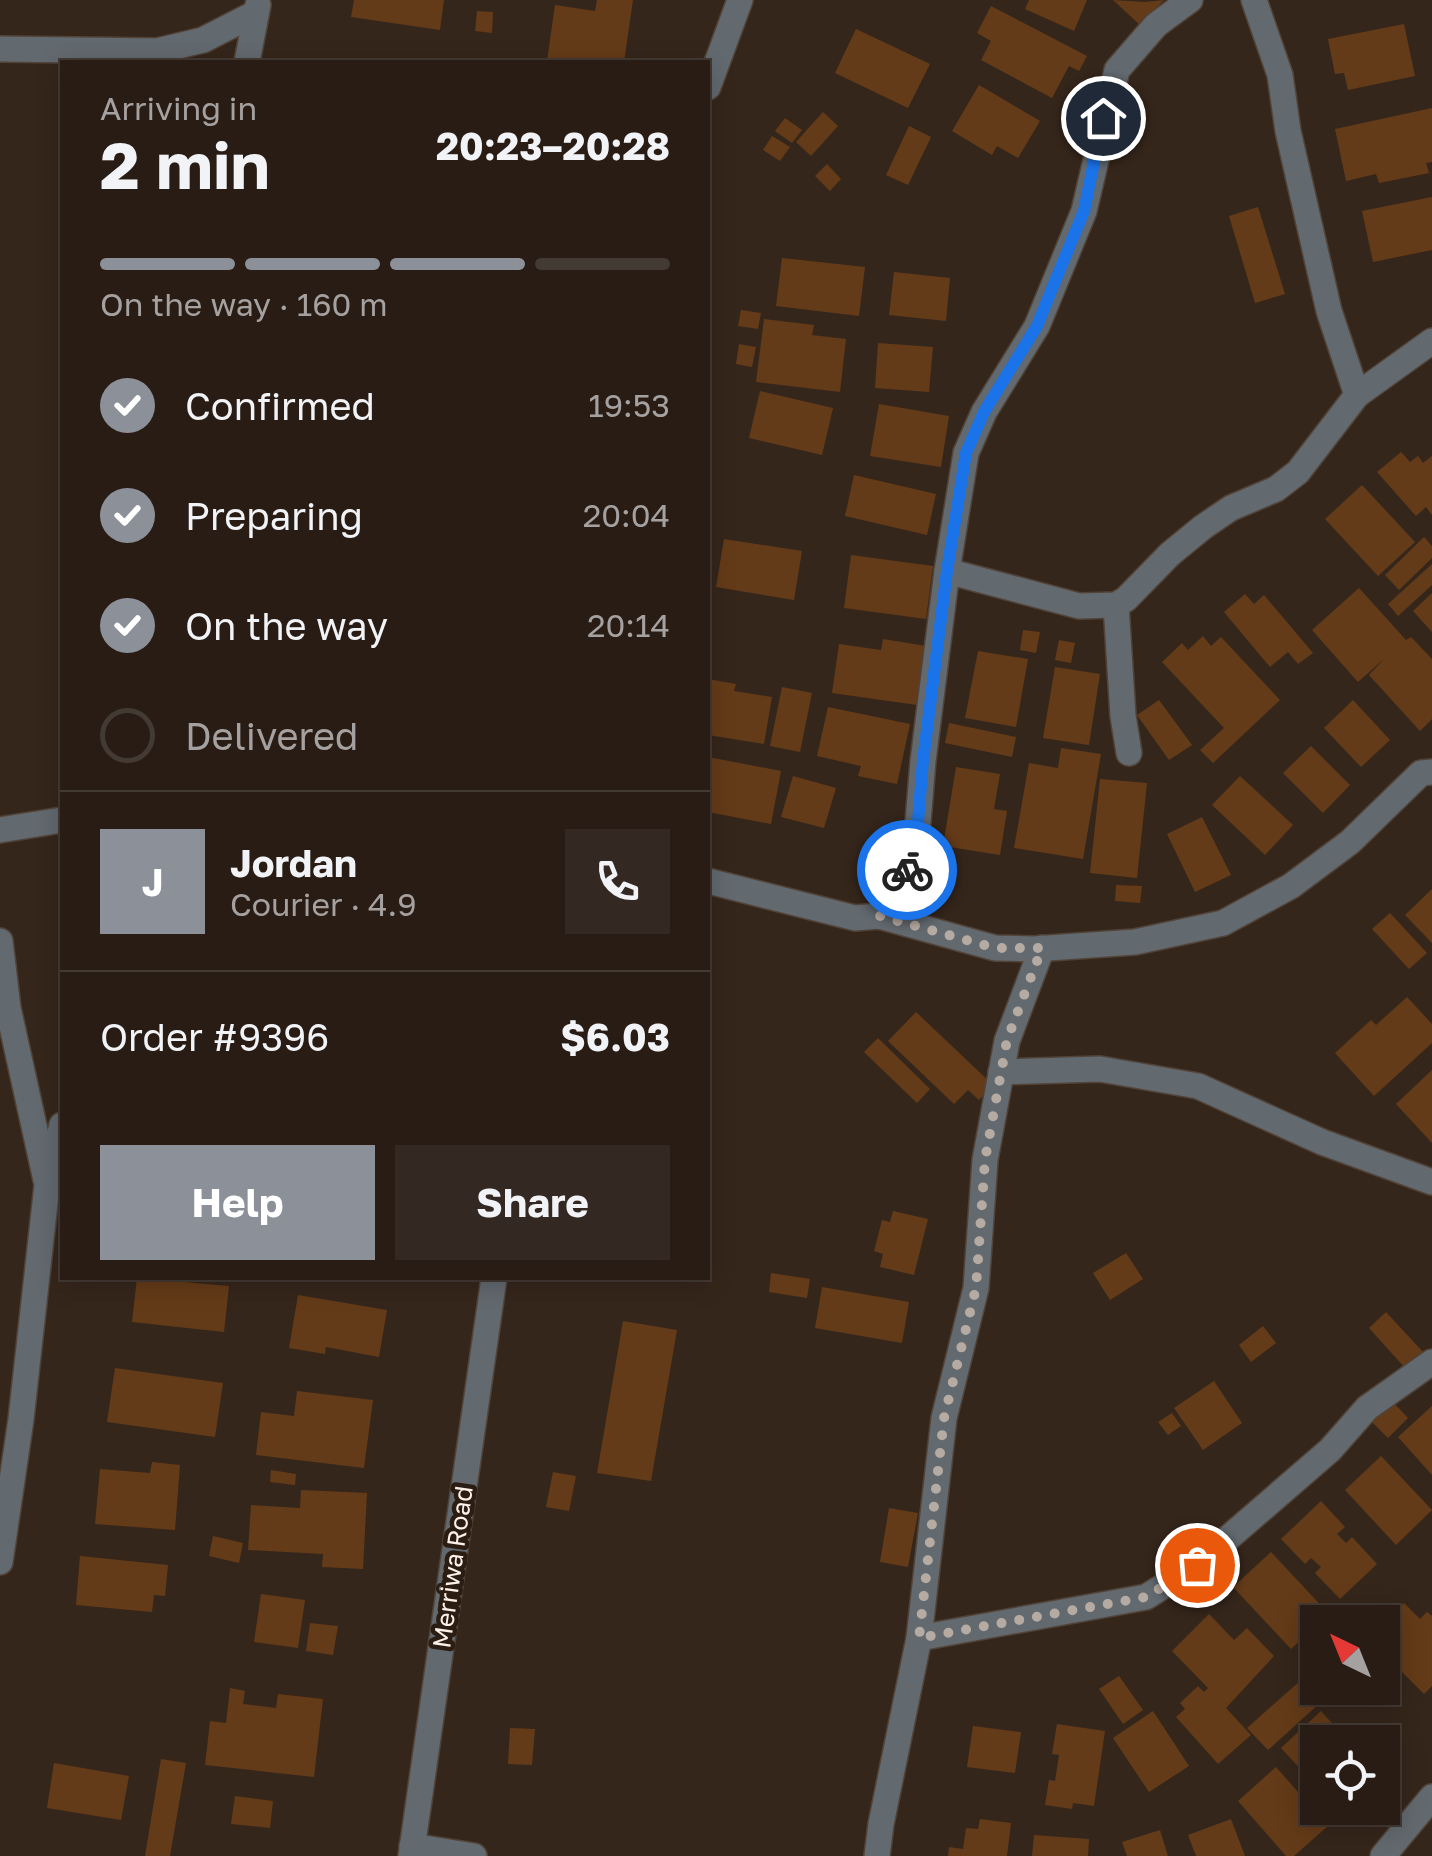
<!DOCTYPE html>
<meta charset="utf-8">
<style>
:root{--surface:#281c14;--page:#342922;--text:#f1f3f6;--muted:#a5a1a0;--line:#443a34;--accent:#8c9099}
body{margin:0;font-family:"Golos Text",sans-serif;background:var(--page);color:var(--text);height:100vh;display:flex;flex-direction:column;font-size:38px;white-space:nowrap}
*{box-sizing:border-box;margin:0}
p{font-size:32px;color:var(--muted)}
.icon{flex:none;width:55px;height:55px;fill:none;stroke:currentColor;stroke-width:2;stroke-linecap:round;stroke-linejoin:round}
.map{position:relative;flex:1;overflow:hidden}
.sheet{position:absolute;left:60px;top:60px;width:650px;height:1220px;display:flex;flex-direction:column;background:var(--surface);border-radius:0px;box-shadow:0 5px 25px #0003,0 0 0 2px var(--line)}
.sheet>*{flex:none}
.needle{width:65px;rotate:317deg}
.fabs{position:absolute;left:1300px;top:1605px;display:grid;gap:20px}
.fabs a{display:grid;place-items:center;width:100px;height:100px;border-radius:0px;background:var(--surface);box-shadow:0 5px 25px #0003,0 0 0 2px var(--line);font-size:50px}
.pin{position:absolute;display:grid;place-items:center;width:85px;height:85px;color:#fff;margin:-42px;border:5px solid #fff;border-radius:50%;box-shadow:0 2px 10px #0007}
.courier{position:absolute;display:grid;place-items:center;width:100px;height:100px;margin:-50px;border:8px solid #1a73e8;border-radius:50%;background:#fff;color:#222;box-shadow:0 2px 12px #0007}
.summary em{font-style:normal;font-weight:700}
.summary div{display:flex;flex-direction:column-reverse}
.summary{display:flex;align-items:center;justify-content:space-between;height:170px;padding:0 40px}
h1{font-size:65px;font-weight:700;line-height:75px}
.bar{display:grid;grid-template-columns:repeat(4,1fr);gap:15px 10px;align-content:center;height:120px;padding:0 40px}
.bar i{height:12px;border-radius:8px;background:var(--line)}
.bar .current{background:var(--accent)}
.bar p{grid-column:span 4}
.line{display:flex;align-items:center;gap:25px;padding:0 40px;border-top:2px solid var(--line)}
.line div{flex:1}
.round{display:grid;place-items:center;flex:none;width:105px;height:105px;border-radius:0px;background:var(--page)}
ol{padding:0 40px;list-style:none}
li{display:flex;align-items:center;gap:30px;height:110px}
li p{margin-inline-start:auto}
li .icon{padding:10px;border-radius:50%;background:var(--accent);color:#fff;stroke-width:4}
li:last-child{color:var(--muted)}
li i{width:55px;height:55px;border:5px solid var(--line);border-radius:50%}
.cta{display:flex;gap:20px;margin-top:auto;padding:20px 40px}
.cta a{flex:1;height:115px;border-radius:0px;background:var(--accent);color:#fff;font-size:40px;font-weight:700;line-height:115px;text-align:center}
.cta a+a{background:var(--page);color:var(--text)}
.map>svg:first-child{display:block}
.building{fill:#643b18}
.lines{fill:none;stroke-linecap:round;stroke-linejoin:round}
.minor-casing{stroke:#514338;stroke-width:28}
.minor{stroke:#62696f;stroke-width:25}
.done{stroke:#b6aba2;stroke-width:10;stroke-dasharray:0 18}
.route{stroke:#1a73e8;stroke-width:12}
.labels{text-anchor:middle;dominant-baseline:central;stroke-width:9;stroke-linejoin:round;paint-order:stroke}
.street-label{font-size:25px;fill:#fcf2eb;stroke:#2b1d12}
</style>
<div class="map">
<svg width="1432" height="1856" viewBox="0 0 1432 1856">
<rect width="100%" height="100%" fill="#35261b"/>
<g class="building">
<path d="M354,0H444L440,30L351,17Z"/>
<path d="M597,0H633L624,62L547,61L555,5L595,11Z"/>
<path d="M1029,0H1087L1074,31L1025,9Z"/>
<path d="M1113,0L1145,2L1164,0L1140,25Z"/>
<path d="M991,6L1087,56L1079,71L1069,66L1052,98L981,60L991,41L977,33Z"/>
<path d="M477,11L493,12L492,33L475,31Z"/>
<path d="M1404,24L1415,76L1348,90L1344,73L1335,74L1328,39Z"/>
<path d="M856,29L930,64L908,108L835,73Z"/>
<path d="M979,85L1040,121L1018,158L997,146L992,155L952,131Z"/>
<path d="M1432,108V162L1426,163L1429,173L1379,183L1376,174L1346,181L1335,129Z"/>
<path d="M823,112L838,126L811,156L796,142Z"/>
<path d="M785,118L802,130L792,143L775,131Z"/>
<path d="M909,126L931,137L908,185L886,175Z"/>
<path d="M772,136L790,147L780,161L763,150Z"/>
<path d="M827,164L841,179L830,191L815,176Z"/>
<path d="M1432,197V250L1373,262L1362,211Z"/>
<path d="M1258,207L1285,294L1255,303L1229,216Z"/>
<path d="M782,258L865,267L859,316L776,306Z"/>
<path d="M894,272L950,278L946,321L889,315Z"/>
<path d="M741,310L761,313L758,329L738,326Z"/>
<path d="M764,319L814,325L812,335L846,339L840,392L756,382Z"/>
<path d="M878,343L933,347L929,392L875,388Z"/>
<path d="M739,344L756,347L752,367L736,364Z"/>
<path d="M760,391L833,408L822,455L749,438Z"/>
<path d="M879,404L949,416L941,467L870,456Z"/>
<path d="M1401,452L1410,462L1418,456L1423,463L1432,456V515L1426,507L1416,516L1377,472Z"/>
<path d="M854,475L936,494L927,535L845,516Z"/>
<path d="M1362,485L1415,542L1378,576L1325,519Z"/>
<path d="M1424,537L1432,546V558L1399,590L1385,575Z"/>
<path d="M724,539L802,551L794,600L716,587Z"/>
<path d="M851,555L933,566L926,619L844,608Z"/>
<path d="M1432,564V585L1398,616L1388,604Z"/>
<path d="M1359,588L1406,640L1411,637L1432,659V719L1420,731L1369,675L1384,659L1358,682L1312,630Z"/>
<path d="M1432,593V632L1413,611Z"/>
<path d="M1245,594L1254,604L1264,595L1313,653L1298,664L1288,652L1270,667L1224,612Z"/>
<path d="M1023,630L1040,632L1036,653L1020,650Z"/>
<path d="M1203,636L1211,646L1221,637L1280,700L1213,763L1200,750L1224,728L1162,662L1182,643L1188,650Z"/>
<path d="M883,639L926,646L917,705L832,693L839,644L881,650Z"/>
<path d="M1059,640L1075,643L1071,663L1055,660Z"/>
<path d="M978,651L1028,659L1016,727L965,718Z"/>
<path d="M1055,667L1100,674L1089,745L1043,738Z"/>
<path d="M708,679L736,684L734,691L772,697L764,744L708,735Z"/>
<path d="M782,687L812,693L800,752L770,746Z"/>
<path d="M1159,700L1192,745L1169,760L1137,715Z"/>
<path d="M1353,700L1390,740L1361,767L1324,728Z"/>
<path d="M828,707L910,724L897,784L858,776L861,766L817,756Z"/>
<path d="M949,723L1016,737L1012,757L945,743Z"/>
<path d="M1311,746L1350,785L1323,813L1283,773Z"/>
<path d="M1061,748L1101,754L1083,859L1014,848L1029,763L1058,768Z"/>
<path d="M708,757L781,771L771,824L708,812Z"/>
<path d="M956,767L1000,774L994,809L1007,811L1000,855L943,846Z"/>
<path d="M793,776L836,788L824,828L781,817Z"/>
<path d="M1240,776L1293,825L1265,855L1212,805Z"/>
<path d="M1100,779L1147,783L1137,878L1090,873Z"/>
<path d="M1202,817L1231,875L1195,892L1167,834Z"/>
<path d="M1116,885L1142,886L1140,903L1115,901Z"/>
<path d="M1432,889V943L1405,915Z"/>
<path d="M1390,913L1427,953L1409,969L1372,929Z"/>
<path d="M1407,997L1432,1024V1043L1374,1096L1335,1053L1371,1020L1376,1025Z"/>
<path d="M916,1012L993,1085L979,1100L968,1090L954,1104L888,1041Z"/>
<path d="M878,1038L930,1089L917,1103L864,1052Z"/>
<path d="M1432,1070V1143L1396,1104Z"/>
<path d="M893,1211L928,1219L914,1275L880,1267L883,1254L874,1251L882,1220L890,1222Z"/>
<path d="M1126,1253L1143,1279L1110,1300L1093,1273Z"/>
<path d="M771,1273L810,1279L807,1298L769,1292Z"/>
<path d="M137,1278L229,1286L224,1332L132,1322Z"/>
<path d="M822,1287L909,1302L902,1343L815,1328Z"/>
<path d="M298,1295L387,1310L379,1357L326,1347L325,1354L289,1348Z"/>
<path d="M1386,1312L1423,1352L1406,1369L1369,1328Z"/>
<path d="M623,1321L677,1330L651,1481L597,1473Z"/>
<path d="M1263,1326L1276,1343L1251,1362L1239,1345Z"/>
<path d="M115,1368L223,1383L215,1437L107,1422Z"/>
<path d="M1214,1381L1242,1423L1203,1450L1174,1408Z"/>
<path d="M297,1391L373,1400L364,1468L256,1455L261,1412L294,1416Z"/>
<path d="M1391,1400L1408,1418L1388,1438L1371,1421Z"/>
<path d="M1432,1406V1475L1398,1437Z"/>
<path d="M1172,1413L1181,1426L1168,1435L1158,1422Z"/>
<path d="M1381,1456L1432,1510L1396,1545L1345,1490Z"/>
<path d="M152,1462L180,1465L175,1530L95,1524L100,1469L150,1473Z"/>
<path d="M271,1470L296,1474L295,1485L270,1482Z"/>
<path d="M553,1472L576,1476L569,1511L546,1507Z"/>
<path d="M301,1490L367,1493L363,1569L322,1567L323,1554L248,1550L251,1505L300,1508Z"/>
<path d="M1321,1501L1345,1527L1337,1534L1346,1543L1352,1537L1377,1564L1340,1599L1315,1573L1321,1567L1311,1558L1305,1564L1281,1539Z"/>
<path d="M889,1508L918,1513L908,1567L880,1562Z"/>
<path d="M213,1536L243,1543L239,1563L209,1556Z"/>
<path d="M1271,1552L1329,1614L1291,1649L1233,1587Z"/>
<path d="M80,1556L168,1565L165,1596L154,1595L152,1612L76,1605Z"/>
<path d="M261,1594L305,1600L298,1648L254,1642Z"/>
<path d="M1404,1603L1420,1619L1427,1612L1432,1616V1686L1424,1694L1382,1652V1624Z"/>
<path d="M1209,1614L1234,1640L1247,1628L1274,1656L1226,1708L1251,1735L1218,1764L1176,1717L1185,1709L1180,1703L1198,1686L1204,1692L1208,1688L1172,1651Z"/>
<path d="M310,1623L338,1626L333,1655L306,1651Z"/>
<path d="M1119,1676L1143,1710L1123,1724L1099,1689Z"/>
<path d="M1300,1681L1320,1703L1268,1750L1247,1728Z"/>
<path d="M230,1688L245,1691L243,1704L276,1708L278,1694L323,1699L314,1777L205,1765L210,1721L226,1723Z"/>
<path d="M1153,1711L1189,1766L1149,1792L1113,1738Z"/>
<path d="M1321,1711L1349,1742H1318V1788L1281,1748Z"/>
<path d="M1057,1724L1105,1731L1094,1806L1073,1803L1072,1809L1045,1805L1049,1780L1055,1781L1059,1755L1052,1754Z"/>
<path d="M973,1726L1021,1732L1015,1773L967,1767Z"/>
<path d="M510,1728L535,1729L532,1765L508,1764Z"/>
<path d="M161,1759L186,1763L170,1856H145Z"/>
<path d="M54,1763L129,1776L121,1820L47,1808Z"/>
<path d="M1276,1767L1328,1826L1294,1856H1286L1238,1801Z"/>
<path d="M235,1796L273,1801L270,1828L231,1824Z"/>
<path d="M980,1819L1011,1823L1007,1856H948L949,1847L963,1849L966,1828L978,1829Z"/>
<path d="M1231,1819L1245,1856H1196L1188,1835Z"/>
<path d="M1160,1830L1168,1856H1127L1122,1842Z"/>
<path d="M1034,1835L1089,1839L1088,1856H1032Z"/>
</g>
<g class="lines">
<defs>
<g id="minor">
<path d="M1254,0L1280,75L1288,131L1329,311L1357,395"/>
<path d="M0,49L157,51L203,40L256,13"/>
<path d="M247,62L258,5"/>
<path d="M708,87L740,0"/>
<path d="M947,571L1079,606L1116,605L1126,599L1170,554L1203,527L1231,508L1276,489L1298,472L1357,395L1432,341"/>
<path d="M1116,605L1123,716L1129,753"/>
<path d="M0,830L62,820"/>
<path d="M708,881L855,918L879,916L905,879L916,846L923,761L947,571L966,453L984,412L1037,326L1084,211L1117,70L1156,25L1190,0"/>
<path d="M879,916L995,948L1034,949L1135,942L1223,923L1291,886L1350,842L1421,773L1432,772"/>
<path d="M0,941L8,1008L46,1180"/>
<path d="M1001,1072L1100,1069L1198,1086L1322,1142L1432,1182"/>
<path d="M0,1562L21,1419L47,1185L62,1125"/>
<path d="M919,1638L1146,1597L1197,1565L1330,1450L1367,1408L1432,1362"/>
<path d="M412,1846L474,1856"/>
<path d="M411,1856L494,1278"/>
<path d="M877,1856L881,1824L919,1638L944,1418L976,1288L985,1160L1007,1041L1042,948"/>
<path d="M1383,1856L1432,1797"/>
</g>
</defs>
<use href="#minor" class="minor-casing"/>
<use href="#minor" class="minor"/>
</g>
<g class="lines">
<path class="done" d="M907,870L895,897L880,916L995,948H1042L1007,1040L985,1160L976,1288L944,1418L919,1638L1146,1597L1197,1565"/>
<path class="route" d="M907,870L916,846L923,761L947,571L966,453L984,412L1037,326L1054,284L1084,211L1103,118"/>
</g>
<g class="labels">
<g class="street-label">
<text transform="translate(452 1567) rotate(-82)">Merriwa Road</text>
</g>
</g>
</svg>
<div class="fabs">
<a><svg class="needle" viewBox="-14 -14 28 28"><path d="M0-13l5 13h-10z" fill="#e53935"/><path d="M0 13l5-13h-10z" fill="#a5a1a0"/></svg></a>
<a><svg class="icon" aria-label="locate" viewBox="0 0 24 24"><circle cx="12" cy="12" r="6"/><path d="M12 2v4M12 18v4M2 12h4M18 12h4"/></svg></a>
</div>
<div class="pin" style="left:1197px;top:1565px;background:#ea580c"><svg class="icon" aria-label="bag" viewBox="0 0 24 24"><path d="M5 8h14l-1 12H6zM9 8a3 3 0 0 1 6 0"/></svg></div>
<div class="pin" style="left:1103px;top:118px;background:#1f2937"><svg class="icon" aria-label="home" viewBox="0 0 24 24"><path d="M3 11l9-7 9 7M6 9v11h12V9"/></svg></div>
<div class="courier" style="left:907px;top:870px"><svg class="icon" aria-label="bike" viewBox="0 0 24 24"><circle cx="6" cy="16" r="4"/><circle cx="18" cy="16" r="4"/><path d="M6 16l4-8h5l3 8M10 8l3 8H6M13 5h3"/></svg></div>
<section class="sheet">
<div class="summary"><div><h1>2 min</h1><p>Arriving in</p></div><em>20:23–20:28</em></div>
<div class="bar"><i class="current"></i><i class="current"></i><i class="current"></i><i></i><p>On the way · 160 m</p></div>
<ol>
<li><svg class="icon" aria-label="check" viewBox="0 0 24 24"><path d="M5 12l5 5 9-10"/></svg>Confirmed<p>19:53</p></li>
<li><svg class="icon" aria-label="check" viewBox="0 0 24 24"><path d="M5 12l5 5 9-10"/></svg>Preparing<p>20:04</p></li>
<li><svg class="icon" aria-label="check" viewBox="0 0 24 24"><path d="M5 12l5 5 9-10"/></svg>On the way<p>20:14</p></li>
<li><i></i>Delivered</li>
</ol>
<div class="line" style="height:180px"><b class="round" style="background:var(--accent);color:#fff">J</b><div><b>Jordan</b><p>Courier · 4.9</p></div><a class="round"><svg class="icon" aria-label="phone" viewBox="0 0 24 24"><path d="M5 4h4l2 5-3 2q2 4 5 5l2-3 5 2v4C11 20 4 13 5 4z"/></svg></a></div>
<div class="line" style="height:130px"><div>Order #9396</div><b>$6.03</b></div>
<div class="cta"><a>Help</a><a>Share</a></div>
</section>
</div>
